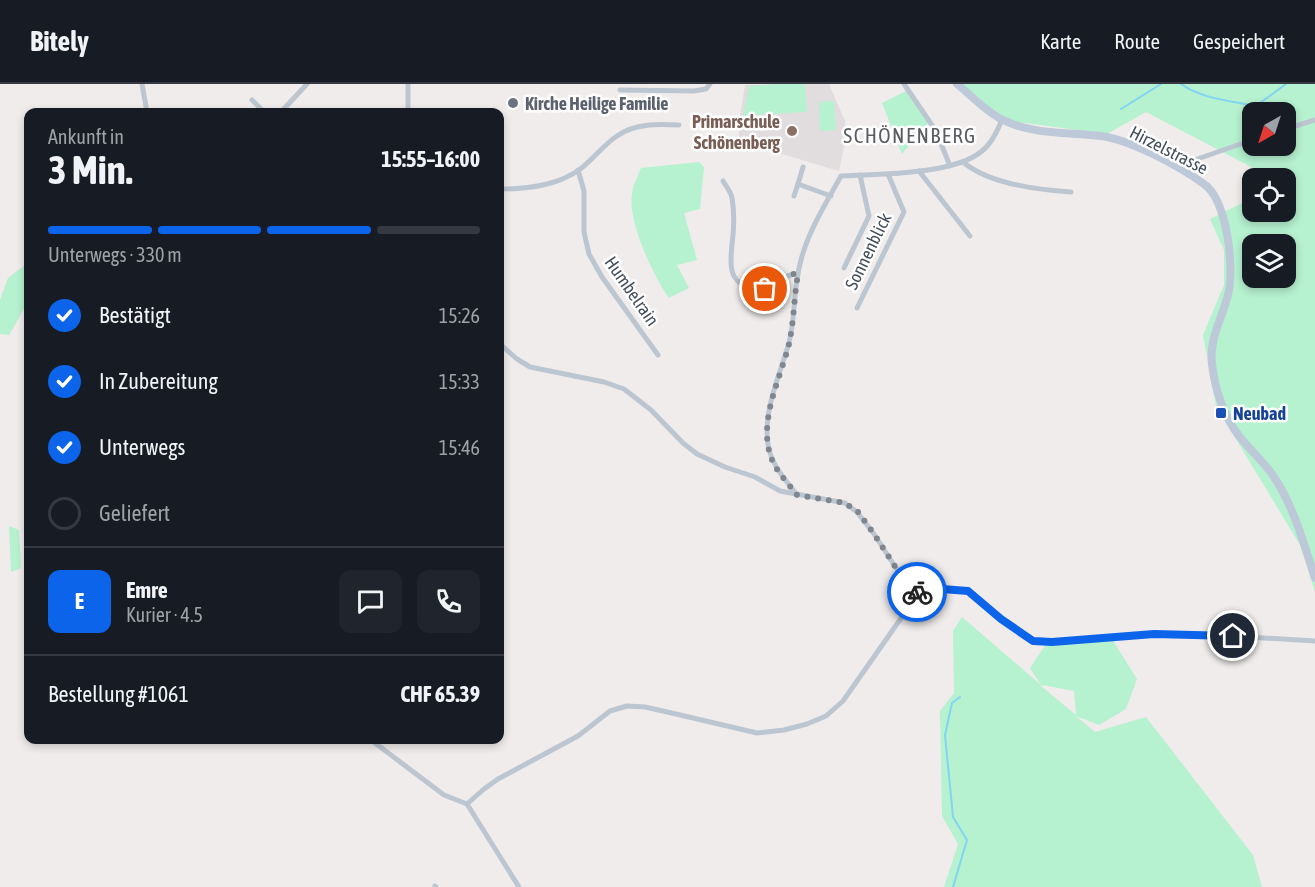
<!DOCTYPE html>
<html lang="de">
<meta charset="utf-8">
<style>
:root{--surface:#171b24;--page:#20242c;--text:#f1f3f6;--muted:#9ea1a6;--line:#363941;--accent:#0c64ea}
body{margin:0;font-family:"Asap Condensed",sans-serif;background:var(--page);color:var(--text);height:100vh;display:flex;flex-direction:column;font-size:22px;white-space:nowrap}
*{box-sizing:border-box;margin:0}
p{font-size:20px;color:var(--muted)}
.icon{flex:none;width:33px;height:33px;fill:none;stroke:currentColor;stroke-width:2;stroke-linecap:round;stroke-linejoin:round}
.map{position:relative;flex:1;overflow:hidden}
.side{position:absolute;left:24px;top:24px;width:480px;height:636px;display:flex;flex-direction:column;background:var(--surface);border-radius:12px;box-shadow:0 3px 9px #0003}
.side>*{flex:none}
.needle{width:39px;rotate:219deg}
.fabs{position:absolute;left:1242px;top:18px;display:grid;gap:12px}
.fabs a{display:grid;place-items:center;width:54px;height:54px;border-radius:12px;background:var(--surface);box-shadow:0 3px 9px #0003;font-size:30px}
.pin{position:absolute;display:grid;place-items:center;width:51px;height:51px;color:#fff;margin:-26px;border:3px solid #fff;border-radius:50%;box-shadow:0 2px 6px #0007}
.courier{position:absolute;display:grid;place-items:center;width:60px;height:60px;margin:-30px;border:4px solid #0c64ea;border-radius:50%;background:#fff;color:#222;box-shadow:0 2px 8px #0007}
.head em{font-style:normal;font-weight:700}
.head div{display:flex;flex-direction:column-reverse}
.head{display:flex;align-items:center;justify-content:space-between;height:102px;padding:0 24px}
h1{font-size:39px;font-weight:700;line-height:45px}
.bar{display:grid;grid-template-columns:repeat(4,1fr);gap:9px 6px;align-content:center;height:72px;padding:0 24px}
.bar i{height:8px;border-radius:4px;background:var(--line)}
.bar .selected{background:var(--accent)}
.bar p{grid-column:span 4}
.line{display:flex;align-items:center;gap:15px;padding:0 24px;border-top:2px solid var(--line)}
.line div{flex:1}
.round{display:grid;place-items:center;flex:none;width:63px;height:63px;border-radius:12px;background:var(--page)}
ol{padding:0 24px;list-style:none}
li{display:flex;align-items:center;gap:18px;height:66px}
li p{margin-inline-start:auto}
li .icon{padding:6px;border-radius:50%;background:var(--accent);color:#fff;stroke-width:4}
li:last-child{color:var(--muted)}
li i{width:33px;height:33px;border:3px solid var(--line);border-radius:50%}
header{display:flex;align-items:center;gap:36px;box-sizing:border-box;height:84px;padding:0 30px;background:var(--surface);border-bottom:2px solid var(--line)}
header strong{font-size:28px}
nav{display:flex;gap:33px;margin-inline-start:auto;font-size:21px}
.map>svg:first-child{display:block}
.education{fill:#e1ddde}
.green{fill:#b6f1d0;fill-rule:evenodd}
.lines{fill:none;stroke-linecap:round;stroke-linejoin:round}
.stream{stroke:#80d5f2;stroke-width:2}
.street{stroke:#bcc6d0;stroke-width:5}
.secondary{stroke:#bdc9d8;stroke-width:8}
.done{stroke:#80868e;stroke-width:6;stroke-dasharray:0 10.8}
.route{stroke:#0c64ea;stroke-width:8}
.worship-dot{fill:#6b7280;stroke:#fff;stroke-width:2}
.education-dot{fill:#8d6e63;stroke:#fff;stroke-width:2}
.transit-dot{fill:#1a4fb4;stroke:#fff;stroke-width:2}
.labels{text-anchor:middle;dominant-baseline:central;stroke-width:5;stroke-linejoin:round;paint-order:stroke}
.worship-label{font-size:18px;font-weight:bold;fill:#5b616d;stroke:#fff;text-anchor:start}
.education-label{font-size:18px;font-weight:bold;fill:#785e54;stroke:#fff;text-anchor:end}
.street-label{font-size:18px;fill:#444f5b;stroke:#fff}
.transit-label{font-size:18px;font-weight:bold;fill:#164399;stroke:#fff;text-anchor:start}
.quarter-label{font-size:21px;letter-spacing:1.5px;fill:#595d62;stroke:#fff}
</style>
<header>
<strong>Bitely</strong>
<nav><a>Karte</a><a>Route</a><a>Gespeichert</a></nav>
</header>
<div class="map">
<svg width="1315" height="803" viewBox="0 0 1315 803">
<rect width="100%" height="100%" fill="#f0ecec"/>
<path class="education" d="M829,0L845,37V59L839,87L765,65V61H754L739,56V38L745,1Z"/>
<g class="green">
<path d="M775,0H805L807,28L753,31L742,39L749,2Z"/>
<path d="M957,0H1315V508L1300,461L1216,322L1203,251L1224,201V166L1210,135L1252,114V128H1286V94H1260L1255,85L1146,28L1107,50L1002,36ZM1252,28H1286V62H1252ZM1252,160H1286V194H1252Z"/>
<path d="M906,7L928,39L902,70L882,19Z"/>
<path d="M834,17L836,46L820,47L819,18Z"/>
<path d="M699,78L704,83L700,125L684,129L697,176L677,181L689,204L669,214C654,193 627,137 632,110C633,101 638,92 641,84Z"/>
<path d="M28,179V218L9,251L0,250V216L8,194Z"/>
<path d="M9,442L19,446L21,484L11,488Z"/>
<path d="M962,533L1041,601L1030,584L1048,557L1110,552L1137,595L1126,625L1099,641L1076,632L1095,648L1146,633L1253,771L1262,803H944L958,760L942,732L940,627L954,609L953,547ZM1042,601L1074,607L1076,631L1041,602Z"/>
</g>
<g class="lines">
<g class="stream">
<path d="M1181,0C1202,15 1232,17 1256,22L1286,0"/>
<path d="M1121,25L1161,0"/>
<path d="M953,803L967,756L953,733L945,651L952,619L960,613"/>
</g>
<g class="street">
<path d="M142,0L147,28"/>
<path d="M408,0V28"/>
<path d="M904,0L936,47L950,82"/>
<path d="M620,6L694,7L706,5L710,0"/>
<path d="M252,16L264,28"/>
<path d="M281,28L307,0"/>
<path d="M1286,45L1315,36"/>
<path d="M963,78C989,100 1039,106 1071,108"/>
<path d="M1178,85L1183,80L1252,56"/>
<path d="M578,86L584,107V148L589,170L602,193L658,271"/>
<path d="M919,87L970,152"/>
<path d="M723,97C726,102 731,108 732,114C734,125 734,139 733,151C731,173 724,200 754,204C772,207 782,189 798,190"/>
<path d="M798,100L803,83"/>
<path d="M500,105C527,105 556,102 579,86C593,76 603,61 617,52C635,39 659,40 679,41"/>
<path d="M794,112L798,100L831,112"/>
<path d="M844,184L869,132L860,91"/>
<path d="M857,224L904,128L888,90"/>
<path d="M797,411C785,395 771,381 768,360C763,327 779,293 788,262C796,235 793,206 800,180C807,149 826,119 841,92C878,90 954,91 982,67C992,59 997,47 1002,36"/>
<path d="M918,510L943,505L968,507L1001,535L1033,557L1052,558L1154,551H1213L1315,557"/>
<path d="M371,656L444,711L467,720L519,803"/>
<path d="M467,720L484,705L498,695L578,652L610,627L627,622L645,623L676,630L757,649L784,646L807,640L826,632L843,617L918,510L896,484L874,450L857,428L845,419L780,407L755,393L725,383L697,370L683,359L651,326L624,305L604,298L530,283L517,275L500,260"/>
<path d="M435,802L436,803"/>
</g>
<path class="secondary" d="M957,0C972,12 986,28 1003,36C1033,51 1069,48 1101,52C1131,56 1179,82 1204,100C1227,116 1235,184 1228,211C1222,235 1209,254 1212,280C1215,305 1224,332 1239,352C1250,366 1264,378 1274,393C1294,423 1304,460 1315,494"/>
</g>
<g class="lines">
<path class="done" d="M765,205L792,190H798C794,213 794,237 789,260C780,297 754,344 775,382C781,392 790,402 797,411L845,419L858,428L874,450L896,484L917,508"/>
<path class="route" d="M917,508L918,510L942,505L968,507L1001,535L1033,557L1052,558L1154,550L1233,552"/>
</g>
<circle class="worship-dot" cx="513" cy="19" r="6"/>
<circle class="education-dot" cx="792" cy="47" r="6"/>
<rect class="transit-dot" x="1215" y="323" width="12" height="12" rx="3"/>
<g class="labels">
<g class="worship-label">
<text x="525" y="19">Kirche Heilige Familie</text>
</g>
<g class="education-label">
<text x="780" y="37">Primarschule<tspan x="780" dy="21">Schönenberg</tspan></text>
</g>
<g class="street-label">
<text transform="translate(1169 66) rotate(27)">Hirzelstrasse</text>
<text transform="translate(868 167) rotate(-64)">Sonnenblick</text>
<text transform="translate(632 207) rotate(55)">Humbelrain</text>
</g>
<g class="transit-label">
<text x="1233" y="329">Neubad</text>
</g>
<g class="quarter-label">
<text x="910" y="51">SCHÖNENBERG</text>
</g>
</g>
</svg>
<div class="fabs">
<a><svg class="needle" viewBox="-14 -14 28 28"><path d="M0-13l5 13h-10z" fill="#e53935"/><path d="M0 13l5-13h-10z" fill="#9ea1a6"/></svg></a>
<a><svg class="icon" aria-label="locate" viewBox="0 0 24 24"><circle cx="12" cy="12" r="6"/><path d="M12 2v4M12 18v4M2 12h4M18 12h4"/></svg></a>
<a><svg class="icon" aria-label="layers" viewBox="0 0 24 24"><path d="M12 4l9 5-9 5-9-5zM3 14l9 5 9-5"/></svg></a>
</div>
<div class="pin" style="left:765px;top:205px;background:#ea580c"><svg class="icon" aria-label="bag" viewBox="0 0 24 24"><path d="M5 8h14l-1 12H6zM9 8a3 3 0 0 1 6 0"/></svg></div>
<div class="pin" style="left:1233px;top:552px;background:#1f2937"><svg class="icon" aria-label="home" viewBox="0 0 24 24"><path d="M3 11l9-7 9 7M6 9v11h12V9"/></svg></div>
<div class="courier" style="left:917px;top:508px"><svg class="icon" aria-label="bike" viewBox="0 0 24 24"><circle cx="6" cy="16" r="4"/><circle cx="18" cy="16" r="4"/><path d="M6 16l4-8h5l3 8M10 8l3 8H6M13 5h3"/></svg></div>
<section class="side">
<div class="head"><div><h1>3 Min.</h1><p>Ankunft in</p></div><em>15:55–16:00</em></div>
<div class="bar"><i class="selected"></i><i class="selected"></i><i class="selected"></i><i></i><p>Unterwegs · 330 m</p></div>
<ol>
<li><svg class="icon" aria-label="check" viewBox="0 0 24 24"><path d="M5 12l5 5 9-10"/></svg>Bestätigt<p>15:26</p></li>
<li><svg class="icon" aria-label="check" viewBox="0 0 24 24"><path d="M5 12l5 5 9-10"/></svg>In Zubereitung<p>15:33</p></li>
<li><svg class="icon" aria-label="check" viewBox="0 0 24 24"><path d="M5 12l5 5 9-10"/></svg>Unterwegs<p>15:46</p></li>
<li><i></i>Geliefert</li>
</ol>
<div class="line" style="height:108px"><b class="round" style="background:var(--accent);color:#fff">E</b><div><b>Emre</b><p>Kurier · 4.5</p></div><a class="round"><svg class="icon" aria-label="chat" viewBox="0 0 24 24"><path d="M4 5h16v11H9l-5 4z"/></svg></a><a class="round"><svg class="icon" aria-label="phone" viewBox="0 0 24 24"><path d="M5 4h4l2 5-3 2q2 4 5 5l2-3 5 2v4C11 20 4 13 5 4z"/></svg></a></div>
<div class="line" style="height:78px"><div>Bestellung #1061</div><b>CHF 65.39</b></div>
</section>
</div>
